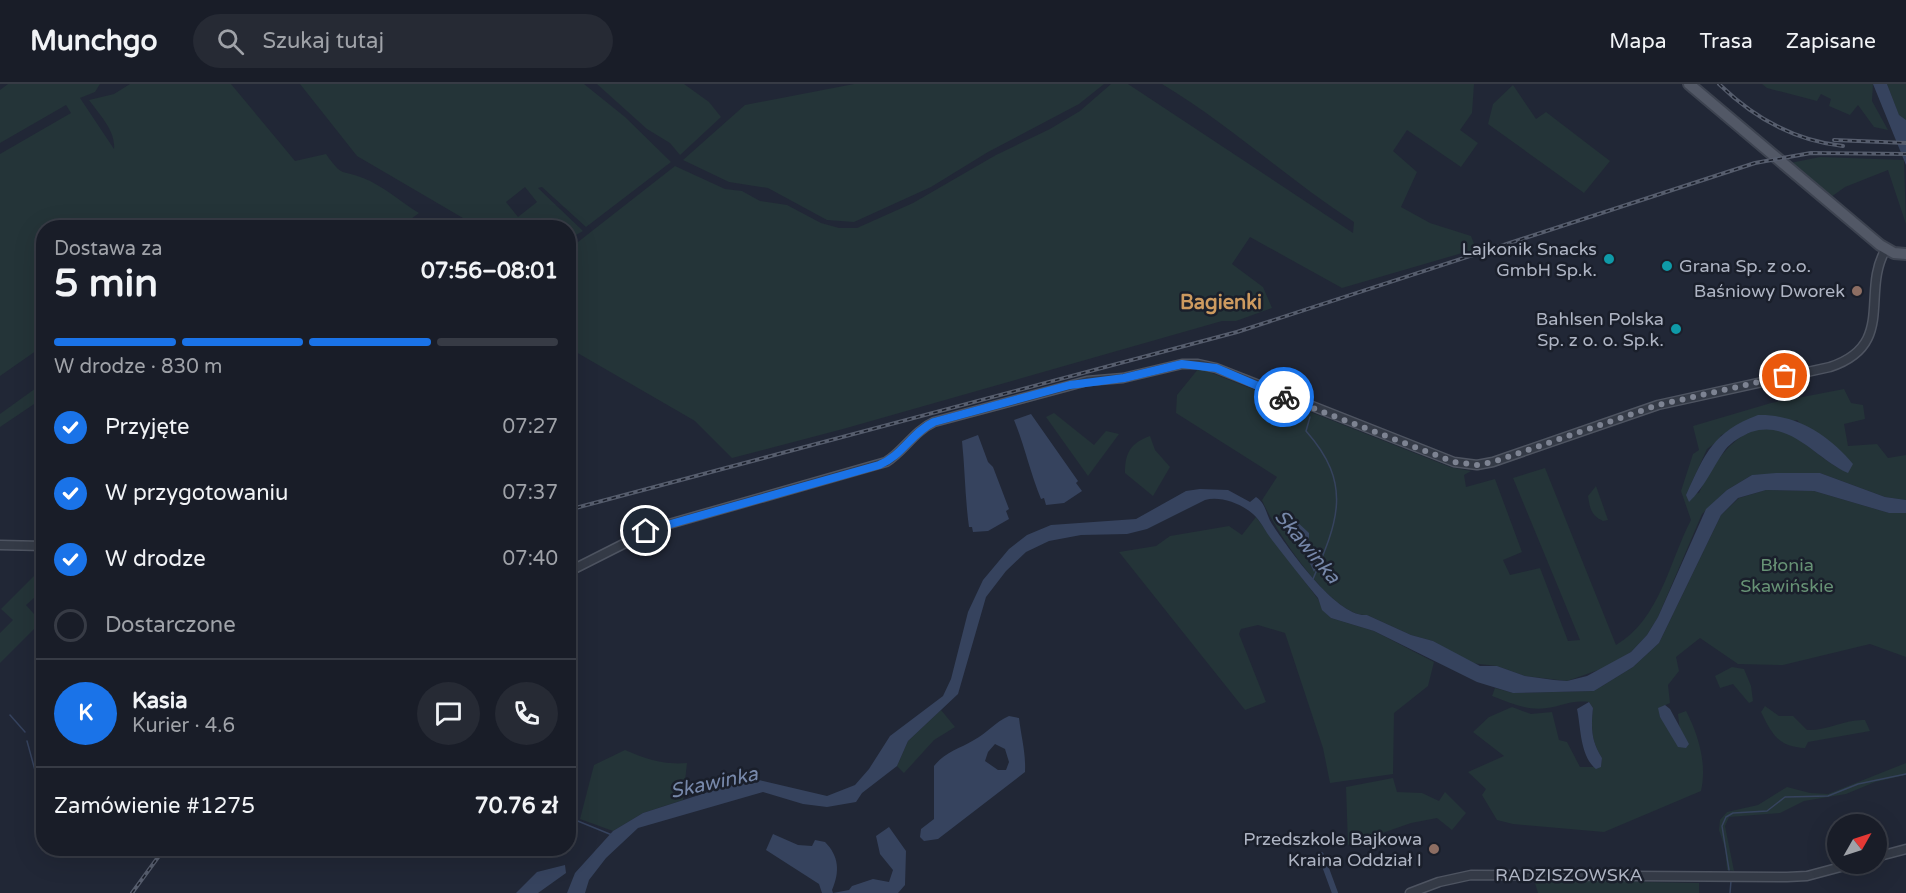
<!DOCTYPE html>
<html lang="pl">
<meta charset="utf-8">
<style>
:root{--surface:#191d28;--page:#262a34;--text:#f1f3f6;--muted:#9fa2a8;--line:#373b45;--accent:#1a73e8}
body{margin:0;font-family:"Varela Round",sans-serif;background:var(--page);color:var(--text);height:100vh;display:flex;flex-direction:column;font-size:22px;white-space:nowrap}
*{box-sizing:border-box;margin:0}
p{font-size:20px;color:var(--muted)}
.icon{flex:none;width:33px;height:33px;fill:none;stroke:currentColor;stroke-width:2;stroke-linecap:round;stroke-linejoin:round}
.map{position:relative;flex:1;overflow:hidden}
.panel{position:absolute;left:36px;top:136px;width:540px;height:636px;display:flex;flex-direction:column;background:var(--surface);border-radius:24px;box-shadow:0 6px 24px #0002,0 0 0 2px var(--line)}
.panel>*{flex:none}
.needle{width:39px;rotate:51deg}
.buttons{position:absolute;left:1827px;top:730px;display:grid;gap:12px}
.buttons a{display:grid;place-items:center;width:60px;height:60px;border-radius:50%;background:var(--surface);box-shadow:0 6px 24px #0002,0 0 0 2px var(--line);font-size:30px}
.pin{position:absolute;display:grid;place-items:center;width:51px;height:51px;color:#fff;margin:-26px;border:3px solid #fff;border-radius:50%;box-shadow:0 2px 6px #0007}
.courier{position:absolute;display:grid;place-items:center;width:60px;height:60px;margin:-30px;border:4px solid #1a73e8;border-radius:50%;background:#fff;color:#222;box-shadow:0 2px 8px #0007}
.overview em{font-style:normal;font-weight:700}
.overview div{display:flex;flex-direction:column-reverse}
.overview{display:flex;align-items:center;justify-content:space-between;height:102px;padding:0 18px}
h1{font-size:39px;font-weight:700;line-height:45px}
.bar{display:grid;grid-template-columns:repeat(4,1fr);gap:9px 6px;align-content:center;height:72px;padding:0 18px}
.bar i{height:8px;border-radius:4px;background:var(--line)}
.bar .active{background:var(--accent)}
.bar p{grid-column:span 4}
.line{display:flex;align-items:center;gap:15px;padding:0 18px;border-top:2px solid var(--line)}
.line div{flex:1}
.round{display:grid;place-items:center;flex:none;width:63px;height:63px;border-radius:32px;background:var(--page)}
ol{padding:0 18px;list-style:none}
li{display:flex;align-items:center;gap:18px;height:66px}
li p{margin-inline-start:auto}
li .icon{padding:6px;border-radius:50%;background:var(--accent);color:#fff;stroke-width:4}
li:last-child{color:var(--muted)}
li i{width:33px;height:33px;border:3px solid var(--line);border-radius:50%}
header{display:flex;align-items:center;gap:36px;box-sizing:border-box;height:84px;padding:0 30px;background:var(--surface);border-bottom:2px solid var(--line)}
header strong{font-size:28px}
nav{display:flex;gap:33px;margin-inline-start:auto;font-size:21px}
.search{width:420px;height:54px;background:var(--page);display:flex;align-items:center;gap:15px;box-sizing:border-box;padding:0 21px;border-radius:33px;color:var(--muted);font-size:22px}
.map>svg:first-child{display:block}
.green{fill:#243438;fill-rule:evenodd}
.water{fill:#36435e;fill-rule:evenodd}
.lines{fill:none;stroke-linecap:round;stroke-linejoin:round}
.stream{stroke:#36435e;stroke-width:1.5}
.canal{stroke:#36435e;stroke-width:6}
.minor-casing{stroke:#4e5461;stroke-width:11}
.major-casing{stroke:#3d4350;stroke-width:14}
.minor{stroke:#343a46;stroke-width:8}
.major{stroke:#525866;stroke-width:10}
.rail-casing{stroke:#565d6d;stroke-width:4}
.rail{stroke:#1a1f2b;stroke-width:1.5;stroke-dasharray:4.5;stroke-linecap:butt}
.done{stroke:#7d8392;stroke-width:6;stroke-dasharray:0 10.8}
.route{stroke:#1a73e8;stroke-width:8}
.culture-dot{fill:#0f9aa8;stroke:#1a1f2b;stroke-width:2}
.education-dot{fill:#8d6e63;stroke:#1a1f2b;stroke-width:2}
.labels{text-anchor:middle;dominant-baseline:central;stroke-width:5;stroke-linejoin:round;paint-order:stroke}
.poi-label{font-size:18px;fill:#aeb4c3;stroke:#1a1f2b;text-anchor:end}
.park-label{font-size:18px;fill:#679275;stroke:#1a1f2b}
.street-label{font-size:18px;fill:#aeb4c3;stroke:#1a1f2b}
.neighbourhood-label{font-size:20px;font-weight:bold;fill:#cd9a5f;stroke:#1a1f2b}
.water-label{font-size:20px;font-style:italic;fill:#78a;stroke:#1a1f2b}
</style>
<header>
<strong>Munchgo</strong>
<div class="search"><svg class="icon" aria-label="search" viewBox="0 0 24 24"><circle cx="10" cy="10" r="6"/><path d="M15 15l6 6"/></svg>Szukaj tutaj</div>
<nav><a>Mapa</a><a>Trasa</a><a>Zapisane</a></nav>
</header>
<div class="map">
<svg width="1906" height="809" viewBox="0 0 1906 809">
<rect width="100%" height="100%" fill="#212736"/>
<g class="green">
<path d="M8,0H100L95,8L80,14L114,65C116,47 99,30 89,16L114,10L130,0H231L295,77L326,70C343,94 340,85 363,94C382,101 401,118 419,129L399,144H44L43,262L0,292V70L71,29L66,21L0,59V6Z"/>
<path d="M300,0H584L625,33L671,78L586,143L542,103L538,104L583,147L569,155L568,144H480L357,72ZM525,103L537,118L518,133L506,118Z"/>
<path d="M597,0H684L709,18L721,33L680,71L670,59L647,45Z"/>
<path d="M854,0H1104L1079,20L988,68L931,103L854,138L827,136L768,104L729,98L683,76L745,21Z"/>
<path d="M1111,0H1128L1353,149L1354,138C1288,95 1230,41 1162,0H1474L1472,29L1460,46L1478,59L1461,83L1407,46L1393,67L1417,88L1401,123L1430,139L1471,152L1476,165L1342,204L1250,153L1232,180L1263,203L1272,224L1236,237H1222L843,345L732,374L695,337L569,264V165L675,82L725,105L742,107L760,117L787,121L821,139L839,144H857L913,119L996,71L1050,45L1080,27Z"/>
<path d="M1762,0H1873L1872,17L1888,46L1874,43L1858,21L1850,31L1829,22L1831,15L1821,10L1817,17L1767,4Z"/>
<path d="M1887,0H1906V36L1899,32Z"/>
<path d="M1513,1L1536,35L1546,28L1610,77L1584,109L1488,40L1493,20Z"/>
<path d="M1820,73L1904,76L1906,140L1888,86L1845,103L1831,113L1790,79Z"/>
<path d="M1199,284L1450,383L1471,387L1464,391L1466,403L1495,395L1522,468L1503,476L1510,491L1540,484L1568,557L1580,556L1513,394L1545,384L1616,561C1660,535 1669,478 1691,436L1681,407L1693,370L1699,366L1693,342L1771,319L1844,305L1851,319L1863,321L1865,335L1844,340L1848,362L1877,360L1888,374L1906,371V416L1885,413L1820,389L1752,391L1727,406L1702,430L1658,533L1647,551L1631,568L1604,584L1567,597L1525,592L1497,582L1471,579L1433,557L1411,551L1367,531C1332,534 1274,445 1262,416L1277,393L1176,329L1177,311ZM1797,336L1848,388C1824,380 1806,355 1781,346C1742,333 1712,380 1699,409L1686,411L1707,365L1718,357L1721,351Z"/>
<path d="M43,299V314L0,343V330Z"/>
<path d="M1054,329L1094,361L1106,347L1119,350L1088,392L1046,333Z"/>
<path d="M1150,352L1155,366L1170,383L1153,412L1125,389C1125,368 1131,359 1150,352Z"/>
<path d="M1596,402L1608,436L1603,437C1591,431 1590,425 1588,412Z"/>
<path d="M1766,406L1814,407L1889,429H1906V573L1870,560L1783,581L1738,580L1700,554L1676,573L1679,587L1668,601L1670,619L1659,624L1660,633L1689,660L1680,648L1678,630L1686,627C1699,652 1707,680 1701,707L1604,748L1513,740L1497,736L1482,711L1486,705L1468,688L1504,672L1473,648L1489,633L1512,623L1531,630L1552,628L1559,656L1567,658L1580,683H1601L1602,674C1591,657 1591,644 1593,624L1589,618C1570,616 1564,622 1547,624C1527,627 1510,619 1492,612L1495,604L1513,609L1594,607L1633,583L1659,559L1721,431L1739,414Z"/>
<path d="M1256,433L1318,515L1323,526L1331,534L1374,547L1434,578L1428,602L1394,629L1393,690L1330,699L1323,664L1285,549L1258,541L1241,545L1239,550L1266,618L1245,626L1119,468L1156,462L1170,452L1229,442L1242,451Z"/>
<path d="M43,483V487L34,496L43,506L26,521L41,538L0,579V549L13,536L1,525Z"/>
<path d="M1732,583L1744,585L1751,602L1753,617L1749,619L1733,600L1720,604L1715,592Z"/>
<path d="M1765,622L1779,632H1793L1807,646C1827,647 1845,635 1865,636L1870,647L1808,658L1805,664C1778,663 1772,650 1761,628Z"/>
<path d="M941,626L955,643L934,656L904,689L897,682L908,657Z"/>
<path d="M625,666C646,675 664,681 687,679L683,716L643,729L613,747L580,735L594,681Z"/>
<path d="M1906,679V691L1875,698L1846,710L1804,717L1780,729L1729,733L1725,742L1734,787L1727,786L1725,764L1719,746L1720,736L1727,728L1758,721L1787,703L1810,709L1828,710Z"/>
<path d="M1393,694L1397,708L1422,709L1439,717L1445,708L1466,729L1452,746L1437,734L1411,739L1348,761L1346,703Z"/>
<path d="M1534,796L1699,799V809H1538Z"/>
</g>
<g class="water">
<path d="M1873,0H1887L1899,31L1906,36V81Z"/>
<path d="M1031,330L1078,397L1076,399L1082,407L1064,419L1046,421L1044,414L1041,415C1030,388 1025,363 1014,336Z"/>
<path d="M1758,331C1796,330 1829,351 1853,380L1848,389C1816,375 1790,335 1751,348C1742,352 1731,358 1725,366C1713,383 1704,404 1689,418L1686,411C1705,369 1713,348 1758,331Z"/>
<path d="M978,351L988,378L993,383L1009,425L1006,427L1009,435L988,447L973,448L972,443H969C965,414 965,386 962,357Z"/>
<path d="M1776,389H1820L1885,413L1906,416V429H1889L1814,407L1766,406L1738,414L1721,431L1659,559L1633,583L1594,607L1513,609L1477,598L1374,547L1331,534L1322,526L1318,514C1302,495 1287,475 1272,456C1265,447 1261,437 1253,430C1240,419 1220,412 1205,416L1147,445L1127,450L1081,451L1049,457L1026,468L1006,487L986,513L958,610L908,657L897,682L862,709L856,718L827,723L803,720L763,708L638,744L606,774L589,796L585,809H567L575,789L613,747L643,729L724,703L759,696L827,712L855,701L869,685L890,652L943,612L951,595L968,528L983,496L1009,465L1027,451L1051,441L1136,435L1186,407L1200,405L1228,406L1250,418L1256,413C1266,419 1266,431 1272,440C1288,464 1337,534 1367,531L1411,551L1433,557L1480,582H1497L1525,592L1554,596L1567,597L1587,592L1631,568L1647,551L1658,533L1706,425L1727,406L1752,391Z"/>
<path d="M1294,435L1309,449V466L1313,467L1318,480L1314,488L1302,463L1300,452L1289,445L1288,438Z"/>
<path d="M1589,618L1593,624C1591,644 1591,657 1602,674L1601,683L1596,685C1580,672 1581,644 1577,625Z"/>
<path d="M1665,621L1670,625L1689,660L1686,664L1678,663L1660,633L1658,624Z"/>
<path d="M1009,632L1019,634C1021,652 1026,669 1025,688L938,755L924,757L920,753L921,745L934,735V682C945,668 959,665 974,656C987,649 995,638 1009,632ZM995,660L1005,665L1009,678L1006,686H998L985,677L988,668Z"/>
<path d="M889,743L906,767L905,801L898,809H822L819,800L766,766L773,750L798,761L812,762L815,756L825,758C839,772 840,788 832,806L833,809L849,806L852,802L873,795L889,798L893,786L880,770L876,752Z"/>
<path d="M565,781L566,789L538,809H516L537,788Z"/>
</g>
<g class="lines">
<g class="stream">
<path d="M1310,333L1306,347C1353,400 1338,437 1313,495"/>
<path d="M10,631L25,648"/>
<path d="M27,657L36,690L44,703"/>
<path d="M568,733L612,751"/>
<path d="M1729,786L1722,742L1726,733L1733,729L1767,727L1785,713L1828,712L1858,700L1906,690"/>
<path d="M1730,809L1731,797"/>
</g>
<path class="canal" d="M1321,771L1335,809"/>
<defs>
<g id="minor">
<path d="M0,461L44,462"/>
<path d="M568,488L655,444L886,378C904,367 914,347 934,338L1087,297L1123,294L1182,280H1198L1216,284L1454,378L1477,381L1493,378L1658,321L1830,283C1897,261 1860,208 1886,165"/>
<path d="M1876,773L1906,765"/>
<path d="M1410,809L1439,798L1471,791L1787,793L1807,792L1852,780"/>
</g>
<path id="major" d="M1689,0L1880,161L1894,169L1906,170"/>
</defs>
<use href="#minor" class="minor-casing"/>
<use href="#major" class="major-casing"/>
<use href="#minor" class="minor"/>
<use href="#major" class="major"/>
<defs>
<g id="rail">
<path d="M1719,0C1753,33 1795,57 1843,62"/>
<path d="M1834,56L1906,59"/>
<path d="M568,426L1237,248L1755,79L1811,69L1906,70"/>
<path d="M132,809L164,765"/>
</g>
</defs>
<use href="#rail" class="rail-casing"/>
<use href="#rail" class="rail"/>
</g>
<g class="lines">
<path class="done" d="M1284,313L1454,378L1477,381L1493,378L1658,321L1785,292"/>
<path class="route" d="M646,447L879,381C902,372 912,348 934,338L1070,301L1124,294L1182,280L1216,284L1284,313"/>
</g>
<g class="culture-dot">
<circle cx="1609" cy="175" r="6"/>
<circle cx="1667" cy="182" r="6"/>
<circle cx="1676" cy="245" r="6"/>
</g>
<g class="education-dot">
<circle cx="1857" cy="207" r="6"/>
<circle cx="1434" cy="765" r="6"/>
</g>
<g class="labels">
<g class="poi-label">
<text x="1597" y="165">Lajkonik Snacks<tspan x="1597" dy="21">GmbH Sp.k.</tspan></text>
<text x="1679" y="182" text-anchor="start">Grana Sp. z o.o.</text>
<text x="1845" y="207">Baśniowy Dworek</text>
<text x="1664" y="235">Bahlsen Polska<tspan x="1664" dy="21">Sp. z o. o. Sp.k.</tspan></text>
<text x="1422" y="755">Przedszkole Bajkowa<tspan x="1422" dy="21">Kraina Oddział I</tspan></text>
</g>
<g class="park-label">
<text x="1787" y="481">Błonia<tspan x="1787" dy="21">Skawińskie</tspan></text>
</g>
<g class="street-label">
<text x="1569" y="791">RADZISZOWSKA</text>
</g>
<g class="neighbourhood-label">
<text x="1221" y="219">Bagienki</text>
</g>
<g class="water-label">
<text transform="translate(1307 463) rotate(50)">Skawinka</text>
<text transform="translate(714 699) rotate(-12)">Skawinka</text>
</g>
</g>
</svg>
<div class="buttons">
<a><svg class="needle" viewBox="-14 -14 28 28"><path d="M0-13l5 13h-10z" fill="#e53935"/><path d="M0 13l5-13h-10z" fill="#9fa2a8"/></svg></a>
</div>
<div class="pin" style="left:1785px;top:292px;background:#ea580c"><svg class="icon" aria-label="bag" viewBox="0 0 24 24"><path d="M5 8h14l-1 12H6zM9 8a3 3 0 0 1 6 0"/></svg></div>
<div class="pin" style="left:646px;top:447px;background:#1f2937"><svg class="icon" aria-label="home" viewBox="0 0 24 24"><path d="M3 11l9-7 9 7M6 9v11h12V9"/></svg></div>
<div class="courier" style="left:1284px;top:313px"><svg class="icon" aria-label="bike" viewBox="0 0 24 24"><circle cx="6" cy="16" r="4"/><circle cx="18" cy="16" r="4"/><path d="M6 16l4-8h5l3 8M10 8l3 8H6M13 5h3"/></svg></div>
<section class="panel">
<div class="overview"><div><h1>5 min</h1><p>Dostawa za</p></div><em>07:56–08:01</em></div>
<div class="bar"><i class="active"></i><i class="active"></i><i class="active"></i><i></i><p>W drodze · 830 m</p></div>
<ol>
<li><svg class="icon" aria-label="check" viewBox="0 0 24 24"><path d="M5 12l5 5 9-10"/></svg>Przyjęte<p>07:27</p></li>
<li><svg class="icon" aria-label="check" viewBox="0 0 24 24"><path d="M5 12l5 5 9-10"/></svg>W przygotowaniu<p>07:37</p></li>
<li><svg class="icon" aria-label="check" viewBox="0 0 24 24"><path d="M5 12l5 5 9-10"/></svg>W drodze<p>07:40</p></li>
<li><i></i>Dostarczone</li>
</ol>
<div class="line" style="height:108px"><b class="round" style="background:var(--accent);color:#fff">K</b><div><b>Kasia</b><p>Kurier · 4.6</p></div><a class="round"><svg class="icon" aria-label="chat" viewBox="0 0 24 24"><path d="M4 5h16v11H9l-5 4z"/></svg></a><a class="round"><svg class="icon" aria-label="phone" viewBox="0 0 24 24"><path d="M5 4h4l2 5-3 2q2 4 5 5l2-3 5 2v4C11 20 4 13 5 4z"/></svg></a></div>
<div class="line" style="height:78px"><div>Zamówienie #1275</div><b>70.76 zł</b></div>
</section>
</div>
